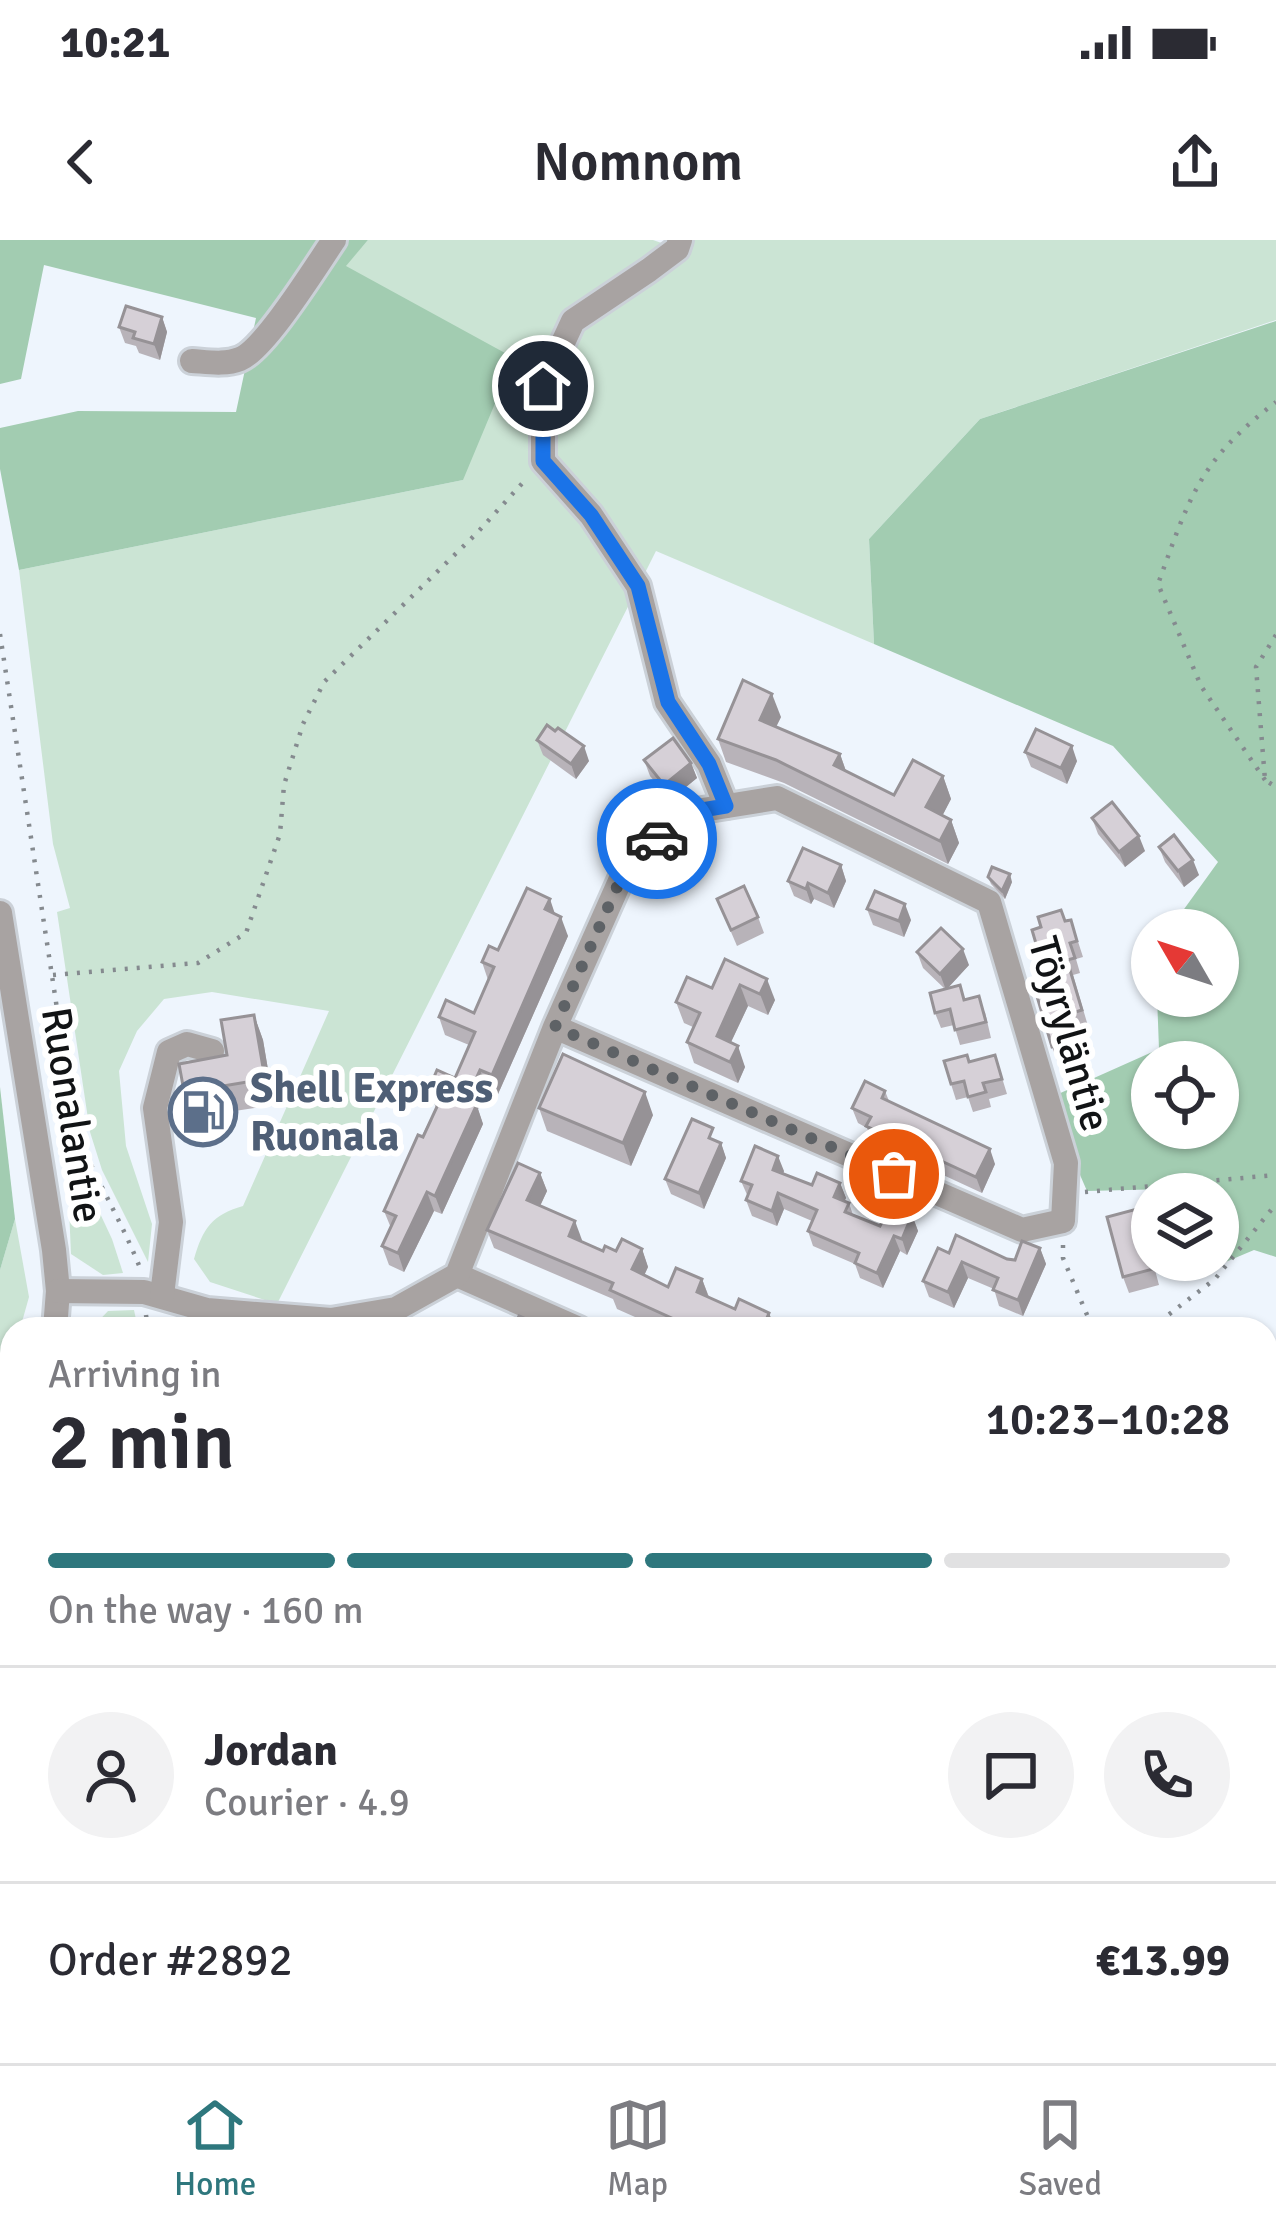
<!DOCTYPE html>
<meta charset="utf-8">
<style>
:root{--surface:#fff;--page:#f2f2f3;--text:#2b2b33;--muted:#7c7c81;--line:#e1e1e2;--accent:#2e777d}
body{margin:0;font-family:Signika,sans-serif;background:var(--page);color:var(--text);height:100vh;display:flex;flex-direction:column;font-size:45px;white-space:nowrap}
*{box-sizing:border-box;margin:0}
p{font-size:39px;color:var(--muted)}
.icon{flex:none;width:66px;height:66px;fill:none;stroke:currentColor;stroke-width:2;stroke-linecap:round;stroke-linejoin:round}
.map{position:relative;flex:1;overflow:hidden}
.panel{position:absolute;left:0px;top:1077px;width:1278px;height:747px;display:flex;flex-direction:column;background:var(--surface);border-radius:36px 36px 0 0;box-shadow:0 3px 9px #0004}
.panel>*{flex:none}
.needle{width:78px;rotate:309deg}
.tools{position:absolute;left:1131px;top:669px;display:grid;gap:24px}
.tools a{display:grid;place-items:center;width:108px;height:108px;border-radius:50%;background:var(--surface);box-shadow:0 3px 9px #0004;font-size:60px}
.pin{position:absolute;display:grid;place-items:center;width:102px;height:102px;color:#fff;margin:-51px;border:6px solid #fff;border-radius:50%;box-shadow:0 3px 12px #0007}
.courier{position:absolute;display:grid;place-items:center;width:120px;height:120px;margin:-60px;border:9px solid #1a73e8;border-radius:50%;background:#fff;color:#222;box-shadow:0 3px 15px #0007}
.headline em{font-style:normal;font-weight:600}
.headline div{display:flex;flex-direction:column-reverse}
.headline{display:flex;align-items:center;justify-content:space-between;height:204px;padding:0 48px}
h1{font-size:78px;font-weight:600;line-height:90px}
.bar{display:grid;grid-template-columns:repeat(4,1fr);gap:18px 12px;align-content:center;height:144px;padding:0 48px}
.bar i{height:15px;border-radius:9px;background:var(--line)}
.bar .on{background:var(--accent)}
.bar p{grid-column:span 4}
.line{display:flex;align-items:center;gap:30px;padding:0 48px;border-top:3px solid var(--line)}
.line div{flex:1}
.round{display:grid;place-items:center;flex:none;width:126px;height:126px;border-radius:63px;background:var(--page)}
.status{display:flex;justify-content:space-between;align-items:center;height:84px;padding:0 60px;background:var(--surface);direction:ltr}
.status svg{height:33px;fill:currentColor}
header{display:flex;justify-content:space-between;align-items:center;height:156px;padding:0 48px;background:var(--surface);font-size:54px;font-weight:600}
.menu{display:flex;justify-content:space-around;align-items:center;height:168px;border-top:3px solid var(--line);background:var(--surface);font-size:33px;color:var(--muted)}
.menu a{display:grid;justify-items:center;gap:6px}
.menu .on{color:var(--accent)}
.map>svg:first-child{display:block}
.built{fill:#dde9f6}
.green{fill:#cbe4d4}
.forest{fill:#a2ccb1;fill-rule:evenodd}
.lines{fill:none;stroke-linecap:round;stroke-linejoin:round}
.minor-casing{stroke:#cbd1d8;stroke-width:30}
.major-casing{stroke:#cbd1d8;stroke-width:36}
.path{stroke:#858a8f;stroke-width:4.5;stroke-dasharray:3 9;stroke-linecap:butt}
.minor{stroke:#a8a3a2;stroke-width:24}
.major{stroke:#69615f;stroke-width:30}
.wall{fill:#b8b3b9}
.shaded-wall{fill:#969296}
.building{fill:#d6d0d7;stroke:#969296;stroke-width:3}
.done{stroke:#5e6266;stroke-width:12;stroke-dasharray:0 21.6}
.route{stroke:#1a73e8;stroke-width:15}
.labels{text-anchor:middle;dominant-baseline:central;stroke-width:12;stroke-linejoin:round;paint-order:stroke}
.street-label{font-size:42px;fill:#111315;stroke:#fff}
.service-label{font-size:42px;font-weight:bold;fill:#4e5e75;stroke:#fff;text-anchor:start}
</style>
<div class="status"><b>10:21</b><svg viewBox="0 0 49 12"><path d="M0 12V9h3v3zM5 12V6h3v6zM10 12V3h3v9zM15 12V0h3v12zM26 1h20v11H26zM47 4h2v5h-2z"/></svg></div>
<header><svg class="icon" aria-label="back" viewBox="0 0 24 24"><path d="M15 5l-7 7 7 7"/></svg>Nomnom<svg class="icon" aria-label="share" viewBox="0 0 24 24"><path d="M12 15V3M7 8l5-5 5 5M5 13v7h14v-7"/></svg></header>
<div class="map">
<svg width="1276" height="1823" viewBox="0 0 1276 1823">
<rect width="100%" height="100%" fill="#eef5fd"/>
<path class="built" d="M0,1726L12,1732V1812H34L25,1823H0Z"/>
<g class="green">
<path d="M368,0H653L676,8L678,0H1276V80L980,179L869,299L874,404L656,311L277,1064L210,1042L194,1019C203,988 212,975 243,966L329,771L212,752L164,759L137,791L119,831L126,906L152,984L148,1022L102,930L90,892L57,672L70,668L53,604L19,330L463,240L345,26Z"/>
<path d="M66,901L112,999L123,1033L103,1035L71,1014Z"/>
<path d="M15,979L29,1057L20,1089H12C12,1107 14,1122 0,1135V1030Z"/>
<path d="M134,1070L138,1089H91L108,1071Z"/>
<path d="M12,1301V1484L0,1498V1328Z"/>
</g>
<g class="forest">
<path d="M0,0H368L346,26L514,118L463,240L19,330L0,229V188L78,171L236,172L256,78L44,25L21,139L0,144Z"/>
<path d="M1276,81V1017L1254,1010L1183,1040L1180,1020H1218V954H1170L1169,949L1087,951L1047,859L1159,809L1157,756H1218V690H1169L1218,622L1113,506L874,404L869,299L980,179ZM1152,822H1218V888H1152Z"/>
<path d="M0,847L15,979L0,1030Z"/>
<path d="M1266,1541L1276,1545V1734L1266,1730Z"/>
<path d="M34,1812H208L230,1823H25Z"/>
<path d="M440,1812H609L604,1823H431Z"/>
<path d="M1143,1812H1261L1276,1819V1823H1140Z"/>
</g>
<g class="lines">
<defs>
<g id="minor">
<path d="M680,0L677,9L649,30L573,81L543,146V221L591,275L638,346L667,462L709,524L726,566"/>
<path d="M192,121C208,122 225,125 240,119C265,109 316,26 334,0"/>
<path d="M0,673L54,1010L58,1051L55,1089"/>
<path d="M457,1035L579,1089"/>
<path d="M58,1051L144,1052L207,1070L331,1080L396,1069L457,1035L555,787L628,623L690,572L777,558L989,662L1066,923L1063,981L1022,990L555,787"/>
<path d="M162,1055L171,982L155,868L169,812L187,804L212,811"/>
<path d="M0,1233L12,1216"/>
<path d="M0,1298L12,1273"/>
<path d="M1266,1334L1276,1339"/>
<path d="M0,1702L12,1707"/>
<path d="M256,1812L274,1823"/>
<path d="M419,1823L429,1812"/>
<path d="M619,1823L624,1812"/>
</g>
<g id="major">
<path d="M0,1203L12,1208"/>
<path d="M1266,1758L1276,1762"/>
</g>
</defs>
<use href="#minor" class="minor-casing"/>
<use href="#major" class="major-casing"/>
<g class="path">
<path d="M0,394L75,887C93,936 121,979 140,1028"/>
<path d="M1276,395L1256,427L1265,540L1276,547"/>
<path d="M1265,540L1201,446L1158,344C1190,256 1199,221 1276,162"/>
<path d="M53,735L198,723L246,693L280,594L284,545L303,484L324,442L477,293L527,238"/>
<path d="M1085,952L1276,935"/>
<path d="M1063,1005V1018L1093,1089"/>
<path d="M146,1075L148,1089"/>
<path d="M1150,1089L1215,1039L1276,964"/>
<path d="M0,1452L12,1442"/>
<path d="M1266,1798L1276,1802"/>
</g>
<use href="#minor" class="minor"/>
<use href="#major" class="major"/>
</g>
<g class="wall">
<path d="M162,77L167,92L160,120L139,113L136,106L125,103L119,87Z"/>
<path d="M781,477L776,487L840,514L846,531L894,555L943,536L951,559L942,576L951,580L959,603L948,624L784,543L726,522L718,499Z"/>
<path d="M537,500L589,521L576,539L543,515Z"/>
<path d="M1025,512L1077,521L1067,544L1031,527Z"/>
<path d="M644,520L691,523L697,538L670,560L650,536Z"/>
<path d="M1092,578L1145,611L1125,627L1098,594Z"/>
<path d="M1159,607L1199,635L1184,647L1165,622Z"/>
<path d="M841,625L846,641L834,668L814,659L811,664L794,656L788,641Z"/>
<path d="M988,637L1012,642L1005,659L991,644Z"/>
<path d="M717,659L758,677L764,693L737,706Z"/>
<path d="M867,669L911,680L904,697L873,685Z"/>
<path d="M555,674L568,696L498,854L487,849L478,869L483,884L442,974L434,971L404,1032L389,1025L382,1006L391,988L384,971L436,868L429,849L455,838L469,805L445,795L439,777L474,773L488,740L482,722Z"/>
<path d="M1071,680L1083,717L1076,719L1080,733L1073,735L1088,786L1071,791L1079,816L1058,823L1052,807L1049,748L1066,681Z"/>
<path d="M917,712L969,725L947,749L960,745L965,759L985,772L991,798L960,805L954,785L941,788L935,773L945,749L923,728Z"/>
<path d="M725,719L775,760L768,775L748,766L731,802L745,827L738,843L694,823L687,802L693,787L684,783L676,762L712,748Z"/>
<path d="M254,775L263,800L274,865L215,874L218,895L197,899L188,873Z"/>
<path d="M995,815L1007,854L989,859L991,867L973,872L968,857L956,860L951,844L969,822Z"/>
<path d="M885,851L889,861L995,924L982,953L872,902L867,888L858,883L852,868Z"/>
<path d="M539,868L653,875L631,926L547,891Z"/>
<path d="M718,901L721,903L726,918L704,969L671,954L665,939Z"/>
<path d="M784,931L783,934L812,945L840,943L846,958L844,961L849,963L853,975L880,986L912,975L918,991L907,1015L900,1011L883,1048L860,1038L855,1024L813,1006L808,991L812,981L784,969L777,986L752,976L746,960L748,957L741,941Z"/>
<path d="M540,933L547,951L540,966L582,1001L603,1011L642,1009L648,1027L644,1036L668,1047L702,1039L709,1057L735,1069L769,1073L775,1089H662L617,1069L613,1059L494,1008L487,990Z"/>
<path d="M1143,985L1159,1045L1129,1053L1123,1037Z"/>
<path d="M1040,1008L1046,1024L1023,1076L999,1066L994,1049L968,1038L954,1068L929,1057L923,1041L949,1013L1015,1020Z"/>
<path d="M1276,1123V1176L1266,1172V1132Z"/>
<path d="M1266,1390L1276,1394V1468L1266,1463Z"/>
<path d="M0,1497L12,1508V1571L0,1561Z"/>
<path d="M0,1606L12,1616V1660L0,1650Z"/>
<path d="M344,1812H365L357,1822Z"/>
</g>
<g class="shaded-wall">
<path d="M162,77L167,92L160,120L154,104Z"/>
<path d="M772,454L781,477L768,503L760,480Z"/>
<path d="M584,506L589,521L576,539L571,524Z"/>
<path d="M1072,506L1077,521L1067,544L1061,528Z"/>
<path d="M840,514L848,537L834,525Z"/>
<path d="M691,523L697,538L670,560L664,545Z"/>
<path d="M943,536L951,559L935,590L926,567Z"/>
<path d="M951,580L959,603L948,624L940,601Z"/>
<path d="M1139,596L1145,611L1125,627L1119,612Z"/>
<path d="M1193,620L1199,635L1184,647L1178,631Z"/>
<path d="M841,625L846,641L834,668L828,653Z"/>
<path d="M1010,634L1012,642L1005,659L1002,651Z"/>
<path d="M808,643L814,659L811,664L806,649Z"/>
<path d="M550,659L556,677L545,669Z"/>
<path d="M905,664L911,680L904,697L899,681Z"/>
<path d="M561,677L568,696L498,854L492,835Z"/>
<path d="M963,709L969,725L946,750L940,734Z"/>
<path d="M767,739L775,760L768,775L760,754Z"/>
<path d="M740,745L748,766L724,817L717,796Z"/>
<path d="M254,775L263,800L274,865L265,839Z"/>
<path d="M738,806L745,827L738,843L730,822Z"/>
<path d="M480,830L487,849L478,869L483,884L442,974L435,956L466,861Z"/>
<path d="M205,849L215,874L218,895L209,870Z"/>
<path d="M645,852L653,875L631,926L623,903Z"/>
<path d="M721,903L726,918L704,969L699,953Z"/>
<path d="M990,909L995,924L982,953L976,937Z"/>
<path d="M778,916L784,931L779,945L773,930Z"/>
<path d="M540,933L547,951L534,979L527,960Z"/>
<path d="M840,943L846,958L840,972L834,957Z"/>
<path d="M427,952L434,971L404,1032L398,1013Z"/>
<path d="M778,953L784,969L777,986L772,971Z"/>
<path d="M912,975L918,991L907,1015L902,999Z"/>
<path d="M575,981L582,1000L576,1014L569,996Z"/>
<path d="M894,996L900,1011L883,1048L877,1033Z"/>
<path d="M1040,1008L1046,1024L1023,1076L1018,1060Z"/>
<path d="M642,1009L648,1027L638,1048L632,1029Z"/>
<path d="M962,1022L968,1038L954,1068L948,1052Z"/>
<path d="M702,1039L709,1058L697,1052Z"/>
<path d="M769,1073L775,1089L764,1085Z"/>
<path d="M1268,1264L1274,1279L1266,1297V1268Z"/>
<path d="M353,1812H365L357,1822Z"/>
<path d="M888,1812H912L907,1823H883Z"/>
</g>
<g class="building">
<path d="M126,66L162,77L154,104L133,98L135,92L119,87Z"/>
<path d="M743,440L772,454L760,480L840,514L834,525L894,555L913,520L943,536L926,567L951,580L940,601L776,520L718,499Z"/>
<path d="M547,485L555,491L558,488L584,506L571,524L537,500Z"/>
<path d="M1036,489L1072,506L1061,528L1025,512Z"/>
<path d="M673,498L691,523L664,545L644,520Z"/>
<path d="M1112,562L1139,596L1119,612L1092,578Z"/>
<path d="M1174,595L1193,620L1178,631L1159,607Z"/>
<path d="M803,608L841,625L828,653L808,643L806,649L788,641Z"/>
<path d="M992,627L1010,634L1002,651L988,637Z"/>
<path d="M744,646L758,677L731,690L717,659Z"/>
<path d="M527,648L550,659L545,669L561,677L492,835L480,830L466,861L476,866L435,956L427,952L398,1013L382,1006L396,976L384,971L418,895L423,897L442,856L429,849L437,830L455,838L475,792L439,777L446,760L474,773L494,727L482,722L489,706L498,710Z"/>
<path d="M875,651L905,664L899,681L867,669Z"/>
<path d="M1061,670L1065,681L1071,680L1077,701L1070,703L1075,718L1067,720L1082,770L1066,775L1074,801L1052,807L1036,753L1049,748L1032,690L1041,687L1038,677Z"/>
<path d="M941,688L963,709L940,734L917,712Z"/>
<path d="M725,719L767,739L760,754L740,745L717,796L738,806L730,822L687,802L700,773L676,762L687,737L712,748Z"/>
<path d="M960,745L964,760L979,756L986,782L955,790L950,769L935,773L930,753Z"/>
<path d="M254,775L265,839L205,849L209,870L188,873L179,824L227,815L221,780Z"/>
<path d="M563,814L645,852L623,903L539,868Z"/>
<path d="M967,815L969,822L995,815L1002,839L983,843L986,852L968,857L964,841L951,844L944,821Z"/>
<path d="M865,841L885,851L882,858L990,909L976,937L866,886L871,877L852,868Z"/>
<path d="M692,879L713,888L709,898L721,903L699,953L665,939Z"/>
<path d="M755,906L778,916L773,930L812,945L817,933L840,943L834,957L849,963L845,972L880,986L890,966L912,975L902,999L894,996L877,1033L855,1023L859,1013L808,991L817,970L778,953L772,971L746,960L752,945L741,941Z"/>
<path d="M518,923L540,933L527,960L575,981L569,996L603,1011L605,1006L616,1011L622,999L642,1009L632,1029L668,1047L676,1028L702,1039L697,1052L735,1069L739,1059L769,1073L764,1085L774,1089H696L610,1050L613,1043L487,990Z"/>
<path d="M1137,969L1153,1029L1123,1037L1107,977Z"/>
<path d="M956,995L1007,1019L1015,1020L1022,1001L1040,1008L1018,1060L993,1050L998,1038L962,1022L948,1052L923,1041L938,1008L949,1013Z"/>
<path d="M519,1076L542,1086L540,1089H513Z"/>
<path d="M425,1080L449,1089H421Z"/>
<path d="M1271,1121L1276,1123V1163L1266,1159V1132Z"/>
<path d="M1266,1390L1276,1394V1454L1266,1450Z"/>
<path d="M0,1497L12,1508V1553L0,1543Z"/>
<path d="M0,1606L12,1616V1642L0,1632Z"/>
<path d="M627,1812H888L883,1823H622Z"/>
</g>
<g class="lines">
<path class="done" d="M657,599L628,622L555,787L894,934"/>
<path class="route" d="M543,146V221L591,275L638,346L668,462L709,524L726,566L690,572L657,599"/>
</g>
<defs>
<symbol id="fuel-ring" viewBox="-11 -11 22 22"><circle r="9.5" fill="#fff" stroke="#5c6f8a" stroke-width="1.5"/><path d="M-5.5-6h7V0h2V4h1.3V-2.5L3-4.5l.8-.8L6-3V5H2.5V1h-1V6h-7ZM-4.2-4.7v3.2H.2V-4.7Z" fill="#5c6f8a"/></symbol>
</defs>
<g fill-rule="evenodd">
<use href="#fuel-ring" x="165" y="834" width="76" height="76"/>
</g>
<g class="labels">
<g class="street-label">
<text transform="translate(1069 794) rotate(74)">Töyryläntie</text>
<text transform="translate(72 875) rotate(81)">Ruonalantie</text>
</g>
<g class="service-label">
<text x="250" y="848">Shell Express<tspan x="250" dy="48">Ruonala</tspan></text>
</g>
</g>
</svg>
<div class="tools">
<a><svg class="needle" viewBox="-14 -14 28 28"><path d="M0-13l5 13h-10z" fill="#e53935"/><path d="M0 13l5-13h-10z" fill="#7c7c81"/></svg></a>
<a><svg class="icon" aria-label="locate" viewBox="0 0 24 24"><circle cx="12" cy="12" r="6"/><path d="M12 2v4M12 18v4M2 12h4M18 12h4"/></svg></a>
<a><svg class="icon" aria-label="layers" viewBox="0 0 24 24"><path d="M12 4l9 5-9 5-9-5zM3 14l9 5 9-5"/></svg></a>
</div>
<div class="pin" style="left:894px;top:934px;background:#ea580c"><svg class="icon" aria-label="bag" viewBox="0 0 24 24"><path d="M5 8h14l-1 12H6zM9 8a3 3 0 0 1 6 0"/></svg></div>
<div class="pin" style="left:543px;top:146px;background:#1f2937"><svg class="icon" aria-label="home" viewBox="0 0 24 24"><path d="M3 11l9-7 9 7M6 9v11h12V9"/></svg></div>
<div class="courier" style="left:657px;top:599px"><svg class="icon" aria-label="car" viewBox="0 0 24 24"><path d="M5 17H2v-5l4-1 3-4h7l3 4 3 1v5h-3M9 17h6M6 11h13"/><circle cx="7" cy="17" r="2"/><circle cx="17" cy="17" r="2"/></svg></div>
<section class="panel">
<div class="headline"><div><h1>2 min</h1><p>Arriving in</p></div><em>10:23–10:28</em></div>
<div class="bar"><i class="on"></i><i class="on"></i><i class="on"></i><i></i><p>On the way · 160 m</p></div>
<div class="line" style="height:216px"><a class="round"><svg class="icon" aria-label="person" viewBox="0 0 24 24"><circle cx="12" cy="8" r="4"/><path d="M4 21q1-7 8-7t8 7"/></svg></a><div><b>Jordan</b><p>Courier · 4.9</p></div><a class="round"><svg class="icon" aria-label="chat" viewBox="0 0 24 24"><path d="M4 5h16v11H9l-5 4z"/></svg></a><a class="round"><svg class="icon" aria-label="phone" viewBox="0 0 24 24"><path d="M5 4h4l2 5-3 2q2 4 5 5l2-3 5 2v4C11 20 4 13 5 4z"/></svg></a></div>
<div class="line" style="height:156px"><div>Order #2892</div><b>€13.99</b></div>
</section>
</div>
<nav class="menu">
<a class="on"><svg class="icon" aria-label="home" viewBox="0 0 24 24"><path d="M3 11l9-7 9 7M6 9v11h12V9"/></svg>Home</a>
<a><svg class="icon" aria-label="map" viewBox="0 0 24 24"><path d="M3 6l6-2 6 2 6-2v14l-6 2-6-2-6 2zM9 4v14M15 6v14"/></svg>Map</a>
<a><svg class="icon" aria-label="saved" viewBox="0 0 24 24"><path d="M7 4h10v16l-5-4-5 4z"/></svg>Saved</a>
</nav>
